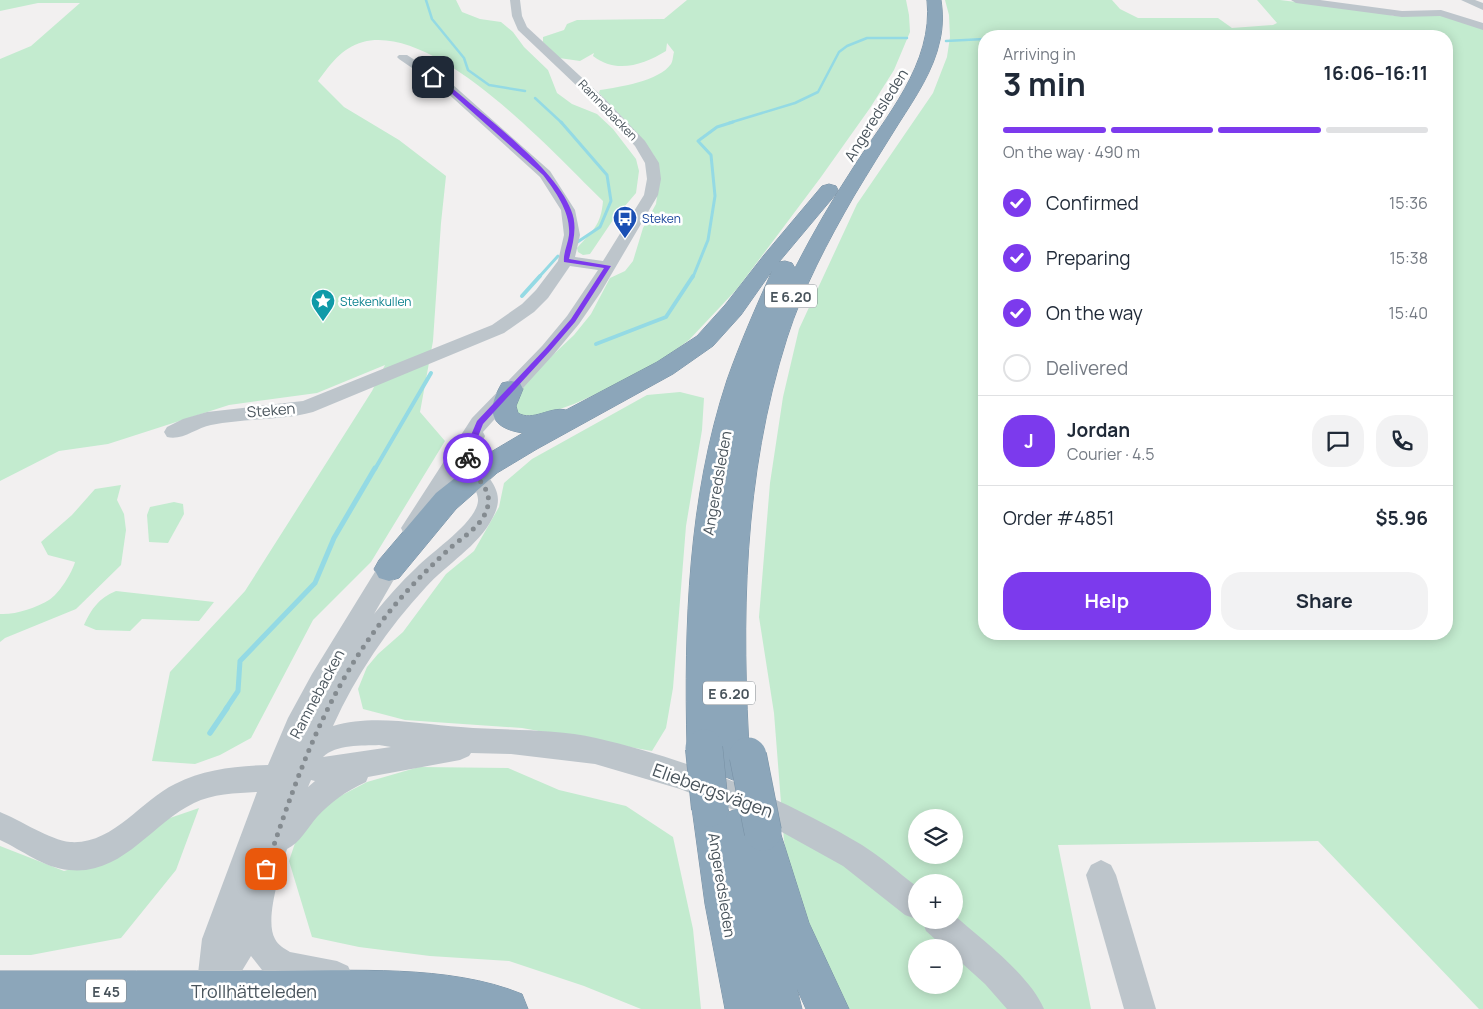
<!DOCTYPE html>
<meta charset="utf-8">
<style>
:root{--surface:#fff;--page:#f2f2f3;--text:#1f2937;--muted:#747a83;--line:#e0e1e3;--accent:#7c3aed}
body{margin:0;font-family:Manrope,sans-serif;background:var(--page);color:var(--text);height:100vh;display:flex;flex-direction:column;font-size:19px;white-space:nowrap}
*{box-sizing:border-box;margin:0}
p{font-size:16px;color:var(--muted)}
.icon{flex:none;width:28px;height:28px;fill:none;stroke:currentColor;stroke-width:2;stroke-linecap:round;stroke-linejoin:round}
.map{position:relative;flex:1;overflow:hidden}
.drawer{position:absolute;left:978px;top:30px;width:475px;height:610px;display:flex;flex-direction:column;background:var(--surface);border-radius:20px;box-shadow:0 2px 12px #0003}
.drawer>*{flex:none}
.fabs{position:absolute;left:908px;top:809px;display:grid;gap:10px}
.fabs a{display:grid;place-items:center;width:55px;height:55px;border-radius:50%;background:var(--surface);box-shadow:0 2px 12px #0003;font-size:25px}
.pin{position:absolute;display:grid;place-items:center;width:42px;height:42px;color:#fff;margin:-21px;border-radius:10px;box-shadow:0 2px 8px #0006}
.courier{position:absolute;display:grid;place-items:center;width:50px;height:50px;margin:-25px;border:4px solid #7c3aed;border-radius:50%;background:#fff;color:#222;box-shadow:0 1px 6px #0007}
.head em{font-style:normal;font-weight:700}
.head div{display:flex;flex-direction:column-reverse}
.head{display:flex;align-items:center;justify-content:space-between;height:85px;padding:0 25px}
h1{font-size:32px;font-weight:700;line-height:38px}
.bar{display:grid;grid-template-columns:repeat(4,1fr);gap:8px 5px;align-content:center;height:60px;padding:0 25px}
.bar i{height:6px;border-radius:4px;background:var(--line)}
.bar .current{background:var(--accent)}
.bar p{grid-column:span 4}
.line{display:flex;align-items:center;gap:12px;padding:0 25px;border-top:1px solid var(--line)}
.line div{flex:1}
.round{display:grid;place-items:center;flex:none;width:52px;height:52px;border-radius:20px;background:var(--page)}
ol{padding:0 25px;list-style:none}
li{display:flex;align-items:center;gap:15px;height:55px}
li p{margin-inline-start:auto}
li .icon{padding:5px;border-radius:50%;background:var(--accent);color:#fff;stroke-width:4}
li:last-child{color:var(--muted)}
li i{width:28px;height:28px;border:2px solid var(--line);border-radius:50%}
.cta{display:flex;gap:10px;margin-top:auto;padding:10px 25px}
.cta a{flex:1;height:58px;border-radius:20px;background:var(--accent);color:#fff;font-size:20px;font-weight:700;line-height:58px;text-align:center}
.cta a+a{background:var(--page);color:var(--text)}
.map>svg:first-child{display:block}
.green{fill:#c3ebcf;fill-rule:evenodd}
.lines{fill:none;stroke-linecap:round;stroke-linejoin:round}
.stream-far4{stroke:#94dae4;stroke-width:2.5}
.stream-far3{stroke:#94dae4;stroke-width:3}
.stream-far2{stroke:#94dae4;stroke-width:4}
.stream-far1{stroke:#94dae4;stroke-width:5}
.stream{stroke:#94dae4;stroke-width:5.5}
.highway-casing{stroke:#7891a5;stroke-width:1}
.minor{fill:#bdc5cb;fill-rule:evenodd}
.highway{fill:#8ca6ba;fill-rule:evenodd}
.highway-bridge-casing{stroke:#7891a5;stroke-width:38;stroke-linecap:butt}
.highway-bridge{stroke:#8ca6ba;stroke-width:37}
.route{fill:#7c3aed}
.done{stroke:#848b90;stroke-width:5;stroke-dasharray:0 9}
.labels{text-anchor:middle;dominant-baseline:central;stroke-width:5;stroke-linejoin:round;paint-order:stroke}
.far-street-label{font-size:12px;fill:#49545c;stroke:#fff}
.far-transit-label{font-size:12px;fill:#164399;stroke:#fff;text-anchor:start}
.far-culture-label{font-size:12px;fill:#0d838f;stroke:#fff;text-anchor:start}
.shield{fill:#fff;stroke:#80878d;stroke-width:1}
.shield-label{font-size:14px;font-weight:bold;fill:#49545c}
.street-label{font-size:15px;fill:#49545c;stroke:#fff}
.near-street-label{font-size:18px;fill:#49545c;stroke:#fff}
</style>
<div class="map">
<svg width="1483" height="1009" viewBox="0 0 1483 1009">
<rect width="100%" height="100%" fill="#f2f0f0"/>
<g class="green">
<path d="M0,0H456L462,12L480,19L501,22L513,32L524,47L548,70L557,93L572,104L597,114L613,129L636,159L639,171L636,193L613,220L590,254L583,255L578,252L577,248C592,231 601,226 603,201C553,153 437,23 363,42C341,48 330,65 318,81L344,107L399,140L446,176L441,223L433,341L420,412L445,441L371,562L313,620L251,738L220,755L195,764L152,761L170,672L245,591L372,391L385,365L317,393L229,405L108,444L59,451L0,481V59L31,46L80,3H38L0,11Z"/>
<path d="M687,0H906L909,15L910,32L894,70L870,108L821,177L737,289L689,340L647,371L574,404L540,416L519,415L512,407L519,387L574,335L591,314L610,278L625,271L633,261L643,228L656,204L660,174L653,154L628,123L599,93L600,90C620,87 659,81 671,64C673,61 673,55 674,52L667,43L666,51C643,65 616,74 593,56L594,53L580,61L559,58L543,42V37L564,30L567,24L577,20L664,19Z"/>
<path d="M945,0H1112L1120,9L1138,18H1218L1232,28L1273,25L1277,23L1257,0H1280L1385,13L1393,16L1438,14L1483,29V1009H1479L1318,841L1058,845L1091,1009H813L784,841L774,713L759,617L770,483L783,397L799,329L857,204L933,93L947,57L950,37L949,15ZM984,36H1446V634H984ZM916,818H954V855H916ZM916,882H954V920H916ZM916,948H954V985H916Z"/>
<path d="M680,392L704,398L702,430L686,526L673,688L666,728L652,751L522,728L405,720L363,709L358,689L367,667L378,654L403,632L446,574L474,551L499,507L504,483L532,459L647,395Z"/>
<path d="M121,485L117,500L124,514L126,530L121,565L76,609L5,638L0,642V614C15,615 36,608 49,600C59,594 72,573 75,562L48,555L41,542L72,515L95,489Z"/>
<path d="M174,502L183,504L184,514L168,543L149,542L147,515L150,507Z"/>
<path d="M116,591L214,602L199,621L142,619L130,631L96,630L84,625C91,609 99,598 116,591Z"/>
<path d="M419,767L508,768L559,790L626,806L673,837L693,929L701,1009H641L584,986L509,961L430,956L359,947L312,937L289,861L299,831L323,805L367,782Z"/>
<path d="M199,808L176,870L121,938L31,955H0V846L64,871L115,856L167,819Z"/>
</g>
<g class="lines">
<g class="stream-far4">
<path d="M426,0L432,19L464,58L468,70L489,85L525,91"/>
<path d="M946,41L984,39"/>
<path d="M535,98L562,123"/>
<path d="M729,123L795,103L818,92L839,52L847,46L867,38H907"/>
</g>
<g class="stream-far3">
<path d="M561,122L607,175L611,201L600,227L576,243"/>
<path d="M539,277L558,256"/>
<path d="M693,277L708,240L715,196L711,155L698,141L717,127L733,122"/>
</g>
<g class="stream-far2">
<path d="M522,296L540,276"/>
<path d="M596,344L666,317L693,276"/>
<path d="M375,469L431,373"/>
</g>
<path class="stream-far1" d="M226,709L238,691L240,661L315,583L334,538L375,468"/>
<path class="stream" d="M210,733L227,708"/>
<defs>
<g id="highway">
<path d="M927,0H941C943,13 943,27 940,40C934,70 915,98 899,123C884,147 869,171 854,196C828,241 803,288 787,338C743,476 741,620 750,763L745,775L733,780L721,775L716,760L704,765L692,760L687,748C684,625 688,498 727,380C740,343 756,307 772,271L741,315L713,346L673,374L537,449L497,473L456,509L399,578L389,581L379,578L374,569L379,560L436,493L479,459L523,433C489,428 486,410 502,383L511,381L520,383L523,389L516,406L518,413C533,422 550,406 566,410L657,362L697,336L725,305L764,255L822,186L829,184L836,186L838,190L836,194L779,262L785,261L792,263L795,268C813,233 832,200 853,168C885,117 934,64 927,0Z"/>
<path d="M710,790L723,795L729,812L742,806L755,811L757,816L763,814L776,819L809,923L849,1009H806L797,989L802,1009H725L705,904L692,808L697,795Z"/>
<path d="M0,971C91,971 182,971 274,971C351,971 449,964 522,994L528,1009H0Z"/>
</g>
</defs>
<use href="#highway" class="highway-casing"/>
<g class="minor">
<path d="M510,0H520L522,16L527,27L605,99L645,141L659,163L661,179L658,195L601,292L579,324L554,354L483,432L485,436C482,444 477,453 478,462C479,467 483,470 486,474C499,490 502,501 492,519C479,545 446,565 426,587C388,628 356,675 333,726C373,714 419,724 461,727C505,731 552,728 596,738C688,759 781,797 862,845C881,857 898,872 916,886V919L905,915L843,866L762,821L680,789L595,764L511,754L471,753L469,756L460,760L368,777L366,782C346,791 331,802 317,817C308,827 300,843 287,849C281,870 264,920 275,939C278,945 285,949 290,952L337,961L348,966L353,977L348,988L337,993L293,984L262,970L251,956L226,997L222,1009H190L196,991L202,939L257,792C237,793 212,794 194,803C152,823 122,876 69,870C44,868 22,850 0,840V812C20,820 50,840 70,842C113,845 140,801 175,784C204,769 236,766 268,765L288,718L312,674L389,549L397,546L405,549L408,555L374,614C387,598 401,582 416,568C431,552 476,523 478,501C479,489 465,477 460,468L420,534L412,537L404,534L401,528L472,418L542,346L567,316L598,270L570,266L548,298L534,312L504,333L313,412C280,421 245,418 211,425C196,428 182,441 167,437L164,432L167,427L183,419L207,412L303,401L492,325L522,304L536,290L558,261L564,235L561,210L540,177L444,90L399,59L397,57L399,55H407L452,84L550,171L575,210L580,235L575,257L603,261L644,195L647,179L645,163L635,146L597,105L518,30L512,16ZM379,745L391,747L323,757C336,744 362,746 379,745ZM311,780L315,781L308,787Z"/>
<path d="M1291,0H1320L1402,11L1441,10L1483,23V30L1440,16L1402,17L1296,3Z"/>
<path d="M1461,0H1475L1483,3V10Z"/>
<path d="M1101,860L1111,865L1116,875L1156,1009H1124L1086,875L1091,865Z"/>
<path d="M954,915C981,939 1030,975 1044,1009H1007L985,984L954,956V948H945L926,931L922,920H954Z"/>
</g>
<use href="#highway" class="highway"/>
<defs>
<g id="highway-bridge">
<path d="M704,748L710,808"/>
<path d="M748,756L763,832"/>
</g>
</defs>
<use href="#highway-bridge" class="highway-bridge-casing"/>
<use href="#highway-bridge" class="highway-bridge"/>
</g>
<path class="route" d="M432,76H435L450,86C485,117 555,168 571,210C578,226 573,243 569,259L611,266L575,322L550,351L483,424L474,447L472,458L468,461L465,458L466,447L477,421L546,348L571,319L604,268L564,262C563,253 568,244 569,235C571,213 556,192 543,175Z"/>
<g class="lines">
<path class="done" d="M266,869C300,766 333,672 408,590C421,576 434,563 448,550C462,537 484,526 488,505C492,485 470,477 468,458"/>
</g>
<defs>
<symbol id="bus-pin" viewBox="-11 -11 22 30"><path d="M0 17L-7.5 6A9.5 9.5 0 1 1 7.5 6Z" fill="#1a4fb4" stroke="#fff"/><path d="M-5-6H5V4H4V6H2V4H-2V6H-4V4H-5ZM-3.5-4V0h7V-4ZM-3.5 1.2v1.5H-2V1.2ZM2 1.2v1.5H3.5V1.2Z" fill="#fff"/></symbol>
<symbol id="sight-pin" viewBox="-11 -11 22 30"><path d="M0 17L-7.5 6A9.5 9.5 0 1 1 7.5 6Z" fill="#0f9aa8" stroke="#fff"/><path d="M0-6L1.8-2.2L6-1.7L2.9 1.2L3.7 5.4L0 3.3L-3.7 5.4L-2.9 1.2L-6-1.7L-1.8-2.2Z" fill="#fff"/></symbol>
</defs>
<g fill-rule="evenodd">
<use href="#bus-pin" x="611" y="204" width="28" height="38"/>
<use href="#sight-pin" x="309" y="287" width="28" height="38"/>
</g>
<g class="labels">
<g class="far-street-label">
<text transform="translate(608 110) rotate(46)">Ramnebacken</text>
</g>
<g class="far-transit-label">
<text x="642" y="218">Steken</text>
</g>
<g class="far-culture-label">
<text x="340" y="301">Stekenkullen</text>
</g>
<g class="shield">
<rect x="765" y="284.5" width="52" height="23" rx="4"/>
<rect x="703" y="681.5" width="52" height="23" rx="4"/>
<rect x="86" y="979.5" width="40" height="23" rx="4"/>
</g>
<g class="shield-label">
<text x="791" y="296">E 6.20</text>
<text x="729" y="693">E 6.20</text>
<text x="106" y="991">E 45</text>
</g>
<g class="street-label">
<text transform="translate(876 115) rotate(-58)">Angeredsleden</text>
<text transform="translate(271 410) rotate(-5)">Steken</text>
<text transform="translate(717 483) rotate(-80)">Angeredsleden</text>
<text transform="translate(317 694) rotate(-62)">Ramnebacken</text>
<text transform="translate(722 885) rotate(81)">Angeredsleden</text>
</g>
<g class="near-street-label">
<text transform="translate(713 790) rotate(20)">Eliebergsvägen</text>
<text x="254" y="991">Trollhätteleden</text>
</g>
</g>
</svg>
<div class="fabs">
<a><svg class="icon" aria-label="layers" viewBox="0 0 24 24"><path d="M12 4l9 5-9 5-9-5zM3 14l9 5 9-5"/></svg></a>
<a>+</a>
<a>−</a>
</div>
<div class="pin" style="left:266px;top:869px;background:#ea580c"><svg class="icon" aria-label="bag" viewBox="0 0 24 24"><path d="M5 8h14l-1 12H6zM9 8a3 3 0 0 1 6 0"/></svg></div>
<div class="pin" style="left:433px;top:77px;background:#1f2937"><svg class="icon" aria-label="home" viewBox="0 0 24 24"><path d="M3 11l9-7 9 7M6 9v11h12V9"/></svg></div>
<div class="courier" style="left:468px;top:458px"><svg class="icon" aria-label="bike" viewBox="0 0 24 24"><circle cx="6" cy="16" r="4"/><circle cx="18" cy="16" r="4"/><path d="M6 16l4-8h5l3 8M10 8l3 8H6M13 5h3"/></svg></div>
<section class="drawer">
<div class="head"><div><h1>3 min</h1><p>Arriving in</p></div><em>16:06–16:11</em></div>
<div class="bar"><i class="current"></i><i class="current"></i><i class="current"></i><i></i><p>On the way · 490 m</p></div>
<ol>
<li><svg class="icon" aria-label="check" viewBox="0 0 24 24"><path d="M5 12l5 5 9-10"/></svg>Confirmed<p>15:36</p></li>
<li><svg class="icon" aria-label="check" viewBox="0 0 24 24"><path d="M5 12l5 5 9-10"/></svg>Preparing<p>15:38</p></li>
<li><svg class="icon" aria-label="check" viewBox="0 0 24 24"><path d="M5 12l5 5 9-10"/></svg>On the way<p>15:40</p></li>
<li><i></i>Delivered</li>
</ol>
<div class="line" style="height:90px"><b class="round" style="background:var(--accent);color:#fff">J</b><div><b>Jordan</b><p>Courier · 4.5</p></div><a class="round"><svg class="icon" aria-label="chat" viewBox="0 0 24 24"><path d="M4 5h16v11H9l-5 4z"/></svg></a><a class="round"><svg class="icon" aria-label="phone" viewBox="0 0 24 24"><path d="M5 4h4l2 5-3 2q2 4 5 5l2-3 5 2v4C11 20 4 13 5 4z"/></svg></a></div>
<div class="line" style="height:65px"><div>Order #4851</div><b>$5.96</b></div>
<div class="cta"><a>Help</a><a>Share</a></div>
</section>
</div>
